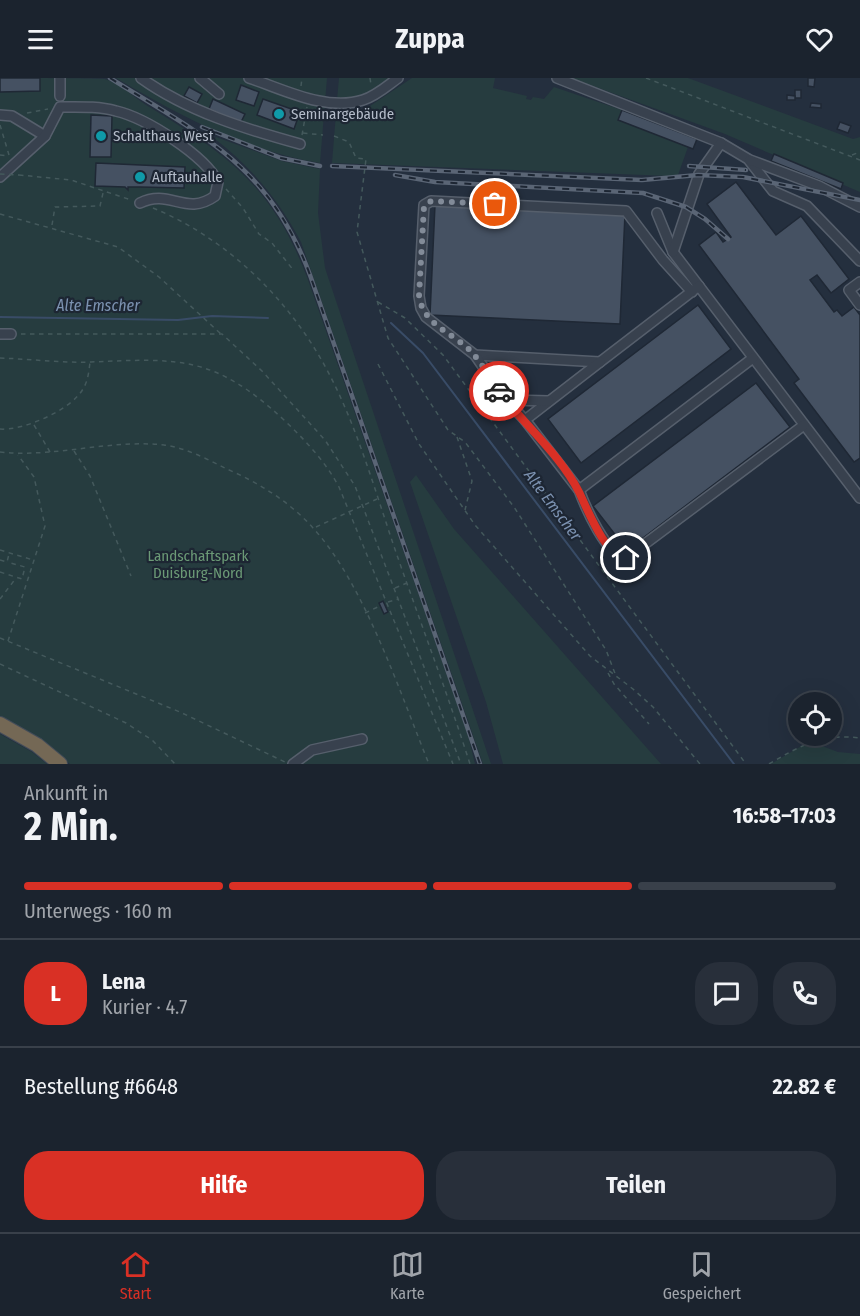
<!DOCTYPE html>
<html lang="de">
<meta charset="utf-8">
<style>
:root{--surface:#1b232e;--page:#282f3a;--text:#f1f3f6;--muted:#a0a4aa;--line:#39404a;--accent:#d93025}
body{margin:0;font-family:"Fira Sans Condensed",sans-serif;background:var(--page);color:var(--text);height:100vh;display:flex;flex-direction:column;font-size:22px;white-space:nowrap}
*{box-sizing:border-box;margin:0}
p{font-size:20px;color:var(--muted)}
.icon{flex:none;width:33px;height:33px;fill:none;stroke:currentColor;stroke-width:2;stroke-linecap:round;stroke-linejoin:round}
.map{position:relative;height:686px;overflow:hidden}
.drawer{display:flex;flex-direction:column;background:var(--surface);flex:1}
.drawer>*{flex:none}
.tools{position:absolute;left:788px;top:614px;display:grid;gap:12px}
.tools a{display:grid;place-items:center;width:54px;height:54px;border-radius:50%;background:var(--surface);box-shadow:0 6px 24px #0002,0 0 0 2px var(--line);font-size:30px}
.pin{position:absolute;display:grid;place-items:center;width:51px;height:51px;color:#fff;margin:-26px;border:3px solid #fff;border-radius:50%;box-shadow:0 2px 6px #0007}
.courier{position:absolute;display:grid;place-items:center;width:60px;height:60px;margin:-30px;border:4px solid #d93025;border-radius:50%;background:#fff;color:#222;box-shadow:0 2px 8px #0007}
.head em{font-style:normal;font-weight:700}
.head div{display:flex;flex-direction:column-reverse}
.head{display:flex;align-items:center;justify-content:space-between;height:102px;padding:0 24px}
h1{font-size:39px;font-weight:700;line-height:45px}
.bar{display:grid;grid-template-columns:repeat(4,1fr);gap:9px 6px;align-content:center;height:72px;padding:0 24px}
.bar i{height:8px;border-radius:4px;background:var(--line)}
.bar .active{background:var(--accent)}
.bar p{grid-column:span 4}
.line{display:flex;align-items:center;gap:15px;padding:0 24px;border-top:2px solid var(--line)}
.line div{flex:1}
.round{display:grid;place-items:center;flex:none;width:63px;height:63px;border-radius:24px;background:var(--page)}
.action{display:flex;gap:12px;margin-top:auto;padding:12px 24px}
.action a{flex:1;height:69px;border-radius:24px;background:var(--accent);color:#fff;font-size:24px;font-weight:700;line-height:69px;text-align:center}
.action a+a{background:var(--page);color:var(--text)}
header{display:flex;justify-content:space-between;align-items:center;height:78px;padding:0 24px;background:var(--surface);font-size:27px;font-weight:700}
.tab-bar{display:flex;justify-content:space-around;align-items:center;height:84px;border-top:2px solid var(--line);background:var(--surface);font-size:16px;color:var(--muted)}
.tab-bar a{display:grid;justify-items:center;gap:3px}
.tab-bar .active{color:var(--accent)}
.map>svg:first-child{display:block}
.green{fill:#263c3f}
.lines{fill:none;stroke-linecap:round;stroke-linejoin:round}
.stream{stroke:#394c67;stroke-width:2}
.building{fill:#455162;stroke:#1f2835;stroke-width:1.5}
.minor-casing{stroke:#565f6c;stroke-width:12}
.highway-casing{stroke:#434c59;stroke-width:16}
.path{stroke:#44595c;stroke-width:1.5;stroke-dasharray:4.5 4.5;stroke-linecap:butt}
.minor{stroke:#38414e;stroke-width:9}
.highway{stroke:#746855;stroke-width:14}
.rail-casing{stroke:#5a6575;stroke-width:4.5}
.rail{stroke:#1d2633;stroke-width:2;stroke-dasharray:7;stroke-linecap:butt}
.path-bridge{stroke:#44595c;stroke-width:1.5;stroke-dasharray:4.5 4.5;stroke-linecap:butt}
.done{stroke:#828b98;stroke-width:6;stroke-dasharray:0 10.8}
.route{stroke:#d93025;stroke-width:8}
.culture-dot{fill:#0f9aa8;stroke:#1d2633;stroke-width:2}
.labels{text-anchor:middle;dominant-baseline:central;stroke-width:4.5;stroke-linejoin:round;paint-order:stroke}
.poi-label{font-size:15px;fill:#b4bcc9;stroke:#1d2633;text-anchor:start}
.park-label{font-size:15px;fill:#6b9a76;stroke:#1d2633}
.water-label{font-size:16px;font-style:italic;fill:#7c92b1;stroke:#1d2633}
</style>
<header><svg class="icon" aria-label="menu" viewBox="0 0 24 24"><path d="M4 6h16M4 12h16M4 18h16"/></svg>Zuppa<svg class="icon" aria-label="heart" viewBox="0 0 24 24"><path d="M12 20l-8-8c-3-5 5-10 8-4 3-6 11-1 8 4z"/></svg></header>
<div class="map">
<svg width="860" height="686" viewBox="0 0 860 686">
<rect width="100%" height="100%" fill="#242f3e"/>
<g class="green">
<path d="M0,0C20,0 91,0 105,1C121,6 136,21 151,30C230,78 273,110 307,199L468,657L475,686H70L41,661L0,639Z"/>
<path d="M116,0H327L320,85C248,74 178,37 116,0Z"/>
<path d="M339,0H392L361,18L337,22Z"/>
<path d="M412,0H495L493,10L527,18L526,21L531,22L533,19L544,21L554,9L622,32L618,42L688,69L678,97L670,98L332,85L336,35L361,34Z"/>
<path d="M571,0H688L853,61L860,59V114L725,56Z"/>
<path d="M216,59L282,83L320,91L318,135L325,190L491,686H483L301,164C279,122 252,90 215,61Z"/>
<path d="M416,397L454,451L661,686H503L486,624L410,404Z"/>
<path d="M0,656L32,674L47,686H0Z"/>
<path d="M814,665L838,674L860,676V686H771L803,667Z"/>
</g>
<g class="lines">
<g class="stream">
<path d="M0,239L178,242L212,238L268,240"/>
<path d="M391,245L423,275L734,686"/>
</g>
</g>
<g class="building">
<path d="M0,0H40V13L0,14Z"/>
<path d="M808,0H815L814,9L808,8Z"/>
<path d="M241,7L259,14L254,28L236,22Z"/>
<path d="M189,9L202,16L197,25L184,18Z"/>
<rect x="795" y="12" width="6" height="8"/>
<path d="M787,17L795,18V22H787Z"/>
<path d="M213,21L245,36L240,46L209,31Z"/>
<path d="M263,21L300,34L294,51L257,37Z"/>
<path d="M811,25L821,26V30L810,29Z"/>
<path d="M622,32L697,61L693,71L618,42Z"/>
<path d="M91,37L112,38L111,79H90Z"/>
<path d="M840,44L851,48L848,55L837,51Z"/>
<path d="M774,76L843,105L841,111L771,83Z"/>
<path d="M96,85L185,89L184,110L140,109H128V112L125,109L95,108Z"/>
<path d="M736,104L776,157L801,138L849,201L831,215L817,197L810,202L834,234L837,232L842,238L854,229L860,237V380L854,384L794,305L799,301L699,167L716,154L723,164L731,159L707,126Z"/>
<path d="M435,127L625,136L620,246L430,237Z"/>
<path d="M698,227L731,271L581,385L548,341Z"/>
<path d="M756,305L790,349L627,472L593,428Z"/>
<path d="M383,523L388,534L384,536L379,525Z"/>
</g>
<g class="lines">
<defs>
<g id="minor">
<path d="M141,0C187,33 245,51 300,66"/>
<path d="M200,0L219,16"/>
<path d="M249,0C283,11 326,34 363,22C376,18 387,8 398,0"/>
<path d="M557,0L721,65L748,81L773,113L807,128L860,183"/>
<path d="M60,18V0"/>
<path d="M0,37L12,38L45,58"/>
<path d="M750,82L819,108L860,129"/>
<path d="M0,99L45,58L60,29C79,29 98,28 116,33C146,40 204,77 218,104L215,118C186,139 170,110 140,125"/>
<path d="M657,135L673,174L860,420"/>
<path d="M673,174L699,96L721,65"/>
<path d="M860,204L849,212L860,227"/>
<path d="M692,214L663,182L626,133L431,123L424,127L419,218L421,230L426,239L475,277L600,284L699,208"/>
<path d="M0,256H11"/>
<path d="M475,277L506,322L525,342"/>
<path d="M600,284L525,342L579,412L753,280"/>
<path d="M506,322L549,323"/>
<path d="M579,412C585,428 607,479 626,480L804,347"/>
<path d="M293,686L312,672L362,661"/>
</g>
<path id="highway" d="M0,646L37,667L60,686"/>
</defs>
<use href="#minor" class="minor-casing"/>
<use href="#highway" class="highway-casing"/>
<g class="path">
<path d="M370,0L371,7"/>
<path d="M646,0L860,82"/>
<path d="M301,8L302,0"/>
<path d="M27,35L48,31"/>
<path d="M0,47L9,77"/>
<path d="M303,55L323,57"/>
<path d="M302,57L307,29"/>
<path d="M334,58L349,64L356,80L366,81L357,154L388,260L448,352L465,364L514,429L606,572L616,598"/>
<path d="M0,77L8,78"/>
<path d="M852,77L860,74"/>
<path d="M19,97L71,102L131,122"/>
<path d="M226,111L243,130L259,156L272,165L294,193"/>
<path d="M153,130C226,160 288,220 326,290C358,349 376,417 398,480C422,549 448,617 470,686"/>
<path d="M0,136L118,169L159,199L221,256"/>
<path d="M52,147L55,129L100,128L103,115"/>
<path d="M378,224L405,240L443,277L746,686"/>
<path d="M21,256H222L262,293L325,362L355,408L461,686"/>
<path d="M0,280C30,281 61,285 91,284C180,280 215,278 284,342C305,362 325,383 339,409L453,686"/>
<path d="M378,286L419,366L475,447L590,578L633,611L653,629L700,686"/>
<path d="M34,347L50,374"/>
<path d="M0,351C23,353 71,332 83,311C88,303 89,293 90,284"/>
<path d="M457,359L472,403L465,432"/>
<path d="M74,373L90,398L131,498"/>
<path d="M0,374C55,380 109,361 164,367C186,370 207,381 227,391C259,405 290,424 313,450C364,505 400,615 429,686"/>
<path d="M316,449L377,421"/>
<path d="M0,472L33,482"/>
<path d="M0,482L7,484L9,476"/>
<path d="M0,494L22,501L25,489L7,484"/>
<path d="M395,510L407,505"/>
<path d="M0,521L16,500"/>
<path d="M388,524L398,521"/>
<path d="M365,535L380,528"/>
<path d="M0,560L180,634L285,684"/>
<path d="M8,563L45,448L34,399L18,377"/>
<path d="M0,586L126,645L152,662L175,686"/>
<path d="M608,595L614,606L649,646"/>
<path d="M769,686C799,668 824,655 860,660"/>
</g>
<use href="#minor" class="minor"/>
<use href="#highway" class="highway"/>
<defs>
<g id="rail">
<path d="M110,0C203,58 270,88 310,197L480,686"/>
<path d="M202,49L281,80L320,88"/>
<path d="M332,88L642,102L698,97L743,99L860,122"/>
<path d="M689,88L746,92"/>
<path d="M395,97L435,104L643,115L686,129L705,141L728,161"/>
</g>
</defs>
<use href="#rail" class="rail-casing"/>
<use href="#rail" class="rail"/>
<path class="path-bridge" d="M0,96L19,97"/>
</g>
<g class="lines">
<path class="done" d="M495,126L431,123L424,128L419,218C424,250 457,255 475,278C484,289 491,302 499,313"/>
<path class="route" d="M499,313C524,347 560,376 579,414C587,430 606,480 626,480"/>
</g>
<g class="culture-dot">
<circle cx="279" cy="36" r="6"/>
<circle cx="101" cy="58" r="6"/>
<circle cx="140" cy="99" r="6"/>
</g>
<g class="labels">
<g class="poi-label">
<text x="291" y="36">Seminargebäude</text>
<text x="113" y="58">Schalthaus West</text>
<text x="152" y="99">Auftauhalle</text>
</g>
<g class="park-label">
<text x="198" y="478">Landschaftspark<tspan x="198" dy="17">Duisburg-Nord</tspan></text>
</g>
<g class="water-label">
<text x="98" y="227">Alte Emscher</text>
<text transform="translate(553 427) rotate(53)">Alte Emscher</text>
</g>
</g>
</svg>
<div class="tools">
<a><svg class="icon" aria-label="locate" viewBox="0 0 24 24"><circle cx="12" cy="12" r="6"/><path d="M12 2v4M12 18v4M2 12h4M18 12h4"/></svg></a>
</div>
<div class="pin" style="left:495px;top:126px;background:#ea580c"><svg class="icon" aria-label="bag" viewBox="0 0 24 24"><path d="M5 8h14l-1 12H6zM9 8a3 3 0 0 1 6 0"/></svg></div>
<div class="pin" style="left:626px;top:480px;background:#1f2937"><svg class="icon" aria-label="home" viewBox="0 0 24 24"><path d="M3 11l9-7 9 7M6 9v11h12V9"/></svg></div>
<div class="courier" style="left:499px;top:313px"><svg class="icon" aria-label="car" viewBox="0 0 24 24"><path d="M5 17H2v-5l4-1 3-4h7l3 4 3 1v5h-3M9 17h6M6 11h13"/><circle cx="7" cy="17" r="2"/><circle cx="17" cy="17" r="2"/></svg></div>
</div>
<section class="drawer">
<div class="head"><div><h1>2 Min.</h1><p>Ankunft in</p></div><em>16:58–17:03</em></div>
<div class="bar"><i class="active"></i><i class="active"></i><i class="active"></i><i></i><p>Unterwegs · 160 m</p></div>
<div class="line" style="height:108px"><b class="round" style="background:var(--accent);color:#fff">L</b><div><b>Lena</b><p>Kurier · 4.7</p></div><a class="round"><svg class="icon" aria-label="chat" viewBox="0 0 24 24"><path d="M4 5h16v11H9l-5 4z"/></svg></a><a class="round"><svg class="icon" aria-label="phone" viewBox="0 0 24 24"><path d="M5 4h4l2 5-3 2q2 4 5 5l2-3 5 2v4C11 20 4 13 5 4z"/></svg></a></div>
<div class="line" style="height:78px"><div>Bestellung #6648</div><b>22.82 €</b></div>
<div class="action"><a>Hilfe</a><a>Teilen</a></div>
</section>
<nav class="tab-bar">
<a class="active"><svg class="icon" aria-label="home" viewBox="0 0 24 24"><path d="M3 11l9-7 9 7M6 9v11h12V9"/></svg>Start</a>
<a><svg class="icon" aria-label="map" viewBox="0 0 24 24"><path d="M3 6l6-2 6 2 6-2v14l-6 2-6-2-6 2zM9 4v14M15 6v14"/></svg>Karte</a>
<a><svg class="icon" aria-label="saved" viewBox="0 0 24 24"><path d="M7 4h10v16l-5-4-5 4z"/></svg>Gespeichert</a>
</nav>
